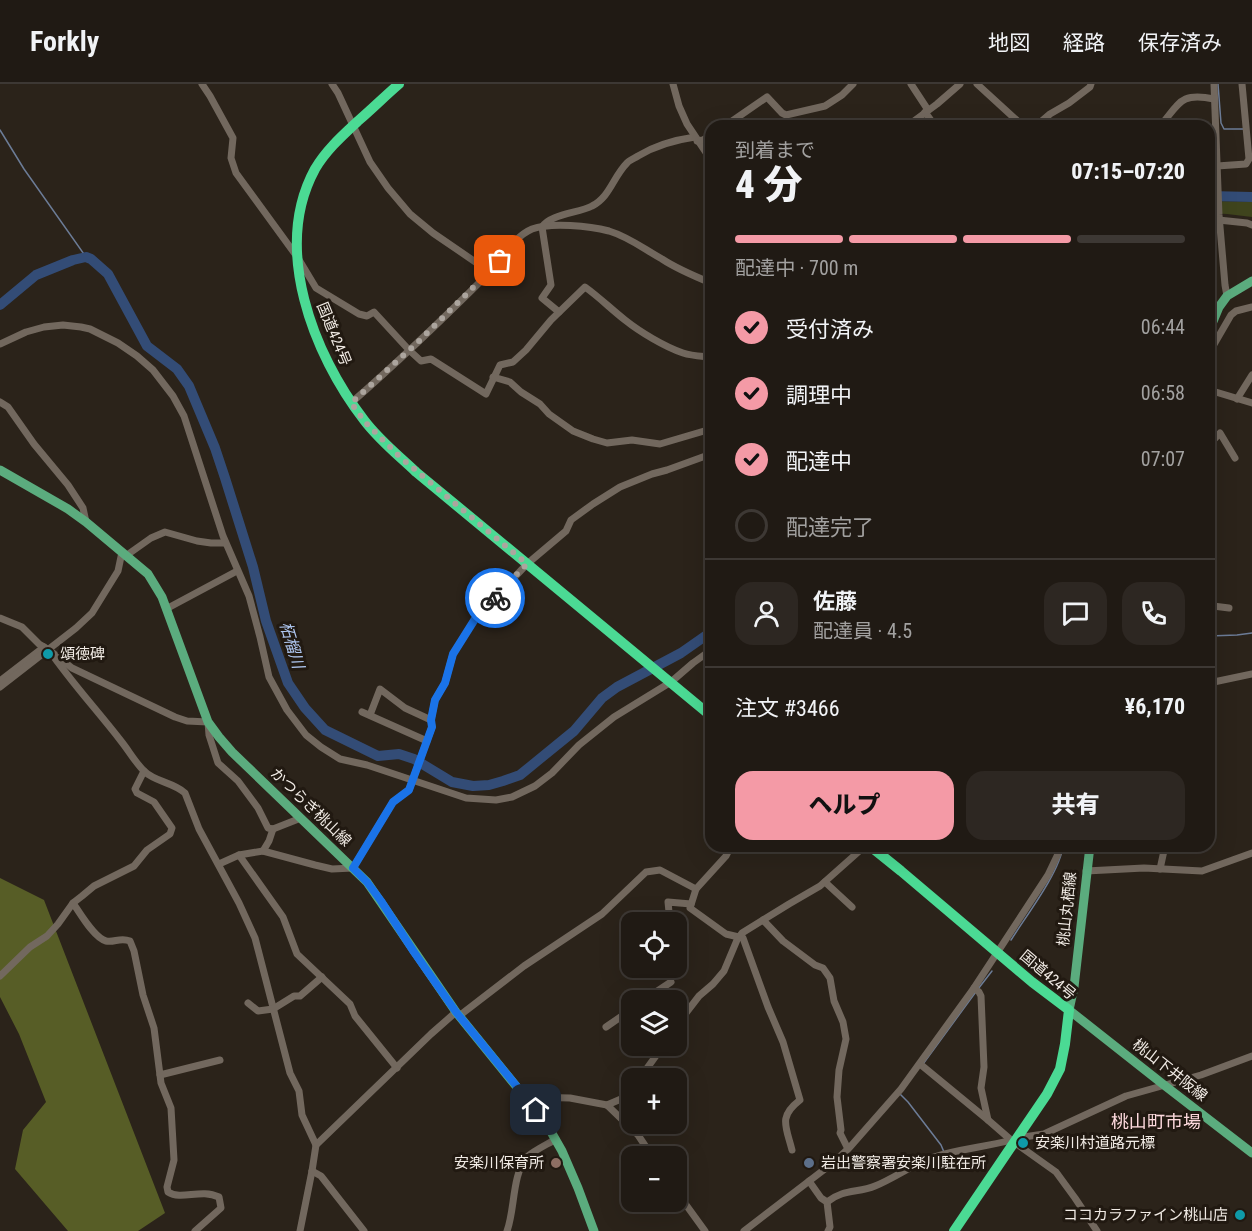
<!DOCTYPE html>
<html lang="ja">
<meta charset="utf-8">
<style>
:root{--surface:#201a14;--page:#2d2722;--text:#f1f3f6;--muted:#a2a1a0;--line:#3d3834;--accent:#f49aa6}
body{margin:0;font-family:"Roboto Condensed","Noto Sans JP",sans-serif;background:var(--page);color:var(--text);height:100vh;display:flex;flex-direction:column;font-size:22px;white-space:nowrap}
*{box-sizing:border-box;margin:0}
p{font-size:20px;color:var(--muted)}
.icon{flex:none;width:33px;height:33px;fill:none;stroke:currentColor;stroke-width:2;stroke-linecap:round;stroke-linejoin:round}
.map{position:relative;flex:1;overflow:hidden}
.panel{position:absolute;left:705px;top:36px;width:510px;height:732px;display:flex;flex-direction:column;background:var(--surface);border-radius:18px;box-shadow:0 6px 24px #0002,0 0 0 2px var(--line)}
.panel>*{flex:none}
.tools{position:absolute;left:621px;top:828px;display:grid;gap:12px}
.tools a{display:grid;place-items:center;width:66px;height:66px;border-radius:12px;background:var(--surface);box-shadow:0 6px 24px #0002,0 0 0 2px var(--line);font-size:30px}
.pin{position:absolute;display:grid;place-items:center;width:51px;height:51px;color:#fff;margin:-26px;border-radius:12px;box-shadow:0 3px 9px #0006}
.courier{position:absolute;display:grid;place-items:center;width:60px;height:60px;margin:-30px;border:4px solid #1a73e8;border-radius:50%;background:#fff;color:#222;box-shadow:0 2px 8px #0007}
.headline em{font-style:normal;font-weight:800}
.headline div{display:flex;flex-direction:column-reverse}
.headline{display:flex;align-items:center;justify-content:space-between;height:102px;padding:0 30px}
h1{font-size:39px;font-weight:800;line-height:45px}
.bar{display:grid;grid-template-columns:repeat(4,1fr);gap:9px 6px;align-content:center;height:72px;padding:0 30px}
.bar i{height:8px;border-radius:4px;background:var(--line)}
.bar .on{background:var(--accent)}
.bar p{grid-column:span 4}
.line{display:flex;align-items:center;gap:15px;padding:0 30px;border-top:2px solid var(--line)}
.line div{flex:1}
.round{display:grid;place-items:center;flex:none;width:63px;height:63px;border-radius:18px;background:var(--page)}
ol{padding:0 30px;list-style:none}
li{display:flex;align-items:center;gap:18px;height:66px}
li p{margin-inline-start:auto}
li .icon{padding:6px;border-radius:50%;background:var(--accent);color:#111;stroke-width:4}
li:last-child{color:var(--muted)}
li i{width:33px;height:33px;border:3px solid var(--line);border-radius:50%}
.action{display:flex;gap:12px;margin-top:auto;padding:12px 30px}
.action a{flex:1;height:69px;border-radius:18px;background:var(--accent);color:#111;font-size:24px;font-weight:800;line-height:69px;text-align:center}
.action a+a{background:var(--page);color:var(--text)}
header{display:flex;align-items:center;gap:36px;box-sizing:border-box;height:84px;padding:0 30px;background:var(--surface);border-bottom:2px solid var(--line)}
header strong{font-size:28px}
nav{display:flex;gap:33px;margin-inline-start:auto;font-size:21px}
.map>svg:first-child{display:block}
.green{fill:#3f441d}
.forest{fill:#575d26}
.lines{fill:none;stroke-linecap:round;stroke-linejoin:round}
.stream{stroke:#6c7c97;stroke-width:1.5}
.river{stroke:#334c76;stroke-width:10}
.minor{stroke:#72685e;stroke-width:7}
.major{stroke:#5bac7e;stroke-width:9}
.highway{stroke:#4bda94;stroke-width:10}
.done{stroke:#aca59e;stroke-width:6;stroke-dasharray:0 10.8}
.route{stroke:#1a73e8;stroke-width:8}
.culture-dot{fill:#0f9aa8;stroke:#211911;stroke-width:2}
.education-dot{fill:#8d6e63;stroke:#211911;stroke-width:2}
.service-dot{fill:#5c6f8a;stroke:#211911;stroke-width:2}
.labels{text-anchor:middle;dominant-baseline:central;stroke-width:6;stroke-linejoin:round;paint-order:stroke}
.street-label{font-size:15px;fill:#f1ebe5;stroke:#211911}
.poi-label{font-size:15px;fill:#f1ebe5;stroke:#211911;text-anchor:start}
.water-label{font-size:16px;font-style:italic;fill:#b0c8f2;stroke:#211911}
.quarter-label{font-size:18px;fill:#fdd9dd;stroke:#211911}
</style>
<header>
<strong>Forkly</strong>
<nav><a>地図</a><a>経路</a><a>保存済み</a></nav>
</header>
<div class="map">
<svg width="1252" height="1147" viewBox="0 0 1252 1147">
<rect width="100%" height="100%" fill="#2b231a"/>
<path class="green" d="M1209,117L1252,118V133L1227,130L1209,129Z"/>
<path class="forest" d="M0,794L44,816L165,1129L138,1147H68L15,1085L23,1046L46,1018L19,950L0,913Z"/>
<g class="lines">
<g class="stream">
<path d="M1218,0L1221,39L1224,45H1243"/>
<path d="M0,46L24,85L86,173"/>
<path d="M1209,552L1237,551L1252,549"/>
<path d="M1011,856C1026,832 1060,788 1063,762"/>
<path d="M978,905L992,887"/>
<path d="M923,980L975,909"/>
<path d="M900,1010L908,1018L941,1061L944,1068"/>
</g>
<g class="river">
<path d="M1209,112L1252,113"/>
<path d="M0,221L36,191L73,176L86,173L91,175L108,190L147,262L177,285L189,302L215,364L225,394L253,483L266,537L288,599L305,624L325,646L378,672L399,670L414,675L452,698L473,702L489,701L503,697L520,691L574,647L602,614L617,603L681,569L711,548"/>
</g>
<g class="minor">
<path d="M202,0L210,12L233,54L231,74L236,89L298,174L316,204L359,230L367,232L374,228L409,266L421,277L431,275L486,310L500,281L513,278L526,266L551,236L585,203C599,213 611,225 625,236C640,248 665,263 683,269C692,272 701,272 711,273"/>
<path d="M332,0L338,9L370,78L388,104L410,130L433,149L490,188"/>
<path d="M673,0L679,22L687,40L711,76"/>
<path d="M911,0L928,26"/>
<path d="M977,0L1023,42"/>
<path d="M1214,0L1219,131L1225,201L1227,212"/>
<path d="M925,28L935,42"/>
<path d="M725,42L767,13L782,29L786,31L825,22L842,11L853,0"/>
<path d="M911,42L914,37L937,20L960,0"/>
<path d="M1036,42L1050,30L1069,19L1090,3L1091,0"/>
<path d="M1160,42C1180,19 1180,8 1214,15"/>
<path d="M697,57L703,56L711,52"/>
<path d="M1217,82L1246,80L1249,75L1242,0"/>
<path d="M1209,135L1247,139L1252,141"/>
<path d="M559,228L542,214L551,201L542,143C550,130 579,129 592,122C610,113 613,93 627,79C629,76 635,74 638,72C656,61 674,56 695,53"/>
<path d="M0,260L26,248L44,243L63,241L81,243L90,245L118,259L137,272L153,286L173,312L184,332L223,452L249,512L260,553L269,593L287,626L306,651L321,663L340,675L367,681L466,714L496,716L512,713L535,702L552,689L579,661L614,633L671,598L693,579L711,566"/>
<path d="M1209,269L1231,231L1236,227L1252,223"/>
<path d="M493,293L510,298L521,308L540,320L549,330L573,347L593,355L607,359L632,356L660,360L711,345"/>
<path d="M1209,306L1252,319"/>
<path d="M1237,315L1252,291"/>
<path d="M0,318L8,323L34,360L68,401L83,424L86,438"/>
<path d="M351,319C398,278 444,234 488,190C502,176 513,153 532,145C551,138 590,142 609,147C629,153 644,165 662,175C677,185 694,192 711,199"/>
<path d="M1209,361L1220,349L1235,374"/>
<path d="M127,471L151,454L165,448L197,457L211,459H225"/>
<path d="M1209,472H1210L1213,522L1229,524"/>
<path d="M166,525L237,487"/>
<path d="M0,534L22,543L39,560L49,566L72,584L175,633L187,637L208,638L209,651L218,679L238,697L258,724L268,744L273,745"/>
<path d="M49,566C71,598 97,626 121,657C129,667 135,678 144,687C155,698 173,698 185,709L199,745L239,819L255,854L290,989L299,1007L302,1031L316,1061L312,1087L300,1147"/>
<path d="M0,597L44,563"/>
<path d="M1209,599L1252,590"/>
<path d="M0,603L76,544L92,529L118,487L122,468"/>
<path d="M362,628L427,657"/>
<path d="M370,631L380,605L405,624L431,636"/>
<path d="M263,767L269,757L273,745L301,734"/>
<path d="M239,771L283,833L297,870L350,920L355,932L397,984"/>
<path d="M219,780L239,771L263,767L315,781L332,785L353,784L393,718L409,706L432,643L431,636L435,616L445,599L453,570L475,535L527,480L566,447L571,436L593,420L620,403L652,390L667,386L711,370"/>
<path d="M1160,785L1165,762"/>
<path d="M1086,787L1144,784L1202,787L1252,769"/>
<path d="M825,798L852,823"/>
<path d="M696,805L726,772L731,762"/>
<path d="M73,819C80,829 94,854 106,857C114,859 120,853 130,857L134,867L143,911L154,944L161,999L171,1024L174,1076L167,1103L168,1108C182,1117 200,1104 219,1113L221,1124L195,1147"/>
<path d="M763,836L783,857L815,881L823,884L830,894L834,917L843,938L846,955L839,986L837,1013L841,1046L840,1049L848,1065"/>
<path d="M670,838L668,818L691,820"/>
<path d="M0,892L30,863L47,852L58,840L73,819L82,812L94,802L134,782L147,766L170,750L172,744L154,718L137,709L135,705L144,687"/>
<path d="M974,904L979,908L981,912L984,983L981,1004L988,1036L1011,1056L1056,1088L1075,1114L1097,1147"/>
<path d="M644,916L671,898"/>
<path d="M248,919L258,927L273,925L294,912H300L322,893"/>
<path d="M459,932L524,882L602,830L646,788L660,786L696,805L690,824L726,850L743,854L768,923L783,958L800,1016C778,1033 786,1042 792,1066"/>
<path d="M676,942L699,912L713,900L724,887L737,856L742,849L789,820L820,802L865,762"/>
<path d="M606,943L632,925"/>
<path d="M920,980L988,1036"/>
<path d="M160,991L220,976"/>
<path d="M640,994L663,962"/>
<path d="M526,1013L570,1014L607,1021L638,1051L652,1072"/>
<path d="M607,1021L621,1015L632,1007"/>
<path d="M1017,1054L1044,1050L1126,1012L1201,991L1252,972"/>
<path d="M316,1061L431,950L456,928"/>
<path d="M312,1087L321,1092L364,1147"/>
<path d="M809,1097L821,1114L827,1118L830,1143L828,1147"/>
<path d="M676,1107L705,1147"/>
<path d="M827,1118C843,1105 858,1109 875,1102C895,1094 913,1080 934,1073C959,1065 986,1063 1011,1056"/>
<path d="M507,1147C515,1126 512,1090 527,1073C533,1067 548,1060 556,1055"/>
<path d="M744,1147L834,1078L850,1063L901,1005L974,904L1048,791L1058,770L1059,762"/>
</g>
<g class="major">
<path d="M1209,247L1219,223L1227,212L1252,197"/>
<path d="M0,386L68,425L86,438L148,490L162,513L208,638L219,653L232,668L367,798L456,928L546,1039L562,1067L578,1104L594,1147"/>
<path d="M1090,762L1074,903L1069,926L1164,1001L1252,1069"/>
</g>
<g class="highway">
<path d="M399,0C385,12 372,25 358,37C343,51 326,66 315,85C272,164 313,270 364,336C379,356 398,371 416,388L711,632"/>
<path d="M870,762L901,787L1032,898L1069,926L1065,960L1060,985L1047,1010L954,1147"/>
</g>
</g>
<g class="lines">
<path class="done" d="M495,514L508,499L527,480L400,373L365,338L351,319L416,260L500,177"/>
<path class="route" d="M495,514L475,535L453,570L445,599L435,616L431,636L432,643L409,706L393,718L353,784L367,798L381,817L414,868L456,928L536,1026"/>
</g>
<g class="culture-dot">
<circle cx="48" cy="570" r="6"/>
<circle cx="1023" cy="1059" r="6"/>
<circle cx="1240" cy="1131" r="6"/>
</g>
<circle class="education-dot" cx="556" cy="1079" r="6"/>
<circle class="service-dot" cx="809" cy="1079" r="6"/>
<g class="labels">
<g class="street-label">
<text transform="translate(334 250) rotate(68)">国道424号</text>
<text transform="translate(311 723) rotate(44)">かつらぎ桃山線</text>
<text transform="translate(1067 825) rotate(-84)">桃山丸栖線</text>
<text transform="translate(1048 891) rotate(40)">国道424号</text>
<text transform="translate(1170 986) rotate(38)">桃山下井阪線</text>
</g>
<g class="poi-label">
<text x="60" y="570">頌徳碑</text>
<text x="1035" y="1059">安楽川村道路元標</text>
<text x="544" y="1079" text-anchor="end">安楽川保育所</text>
<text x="821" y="1079">岩出警察署安楽川駐在所</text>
<text x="1228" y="1131" text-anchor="end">ココカラファイン桃山店</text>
</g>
<g class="water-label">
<text transform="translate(292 561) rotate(73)">柘榴川</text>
</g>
<g class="quarter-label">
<text x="1156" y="1037">桃山町市場</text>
</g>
</g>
</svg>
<div class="tools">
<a><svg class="icon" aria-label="locate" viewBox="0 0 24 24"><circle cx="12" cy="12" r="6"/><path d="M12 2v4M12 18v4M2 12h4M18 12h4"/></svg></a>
<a><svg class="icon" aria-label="layers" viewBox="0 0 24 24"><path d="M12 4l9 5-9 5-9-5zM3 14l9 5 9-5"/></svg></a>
<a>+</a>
<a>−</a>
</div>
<div class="pin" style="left:500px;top:177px;background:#ea580c"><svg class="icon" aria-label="bag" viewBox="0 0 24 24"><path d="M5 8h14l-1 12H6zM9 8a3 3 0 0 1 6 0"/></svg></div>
<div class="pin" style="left:536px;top:1026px;background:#1f2937"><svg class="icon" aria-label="home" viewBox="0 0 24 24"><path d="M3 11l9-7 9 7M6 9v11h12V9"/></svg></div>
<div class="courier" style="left:495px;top:514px"><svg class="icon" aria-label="bike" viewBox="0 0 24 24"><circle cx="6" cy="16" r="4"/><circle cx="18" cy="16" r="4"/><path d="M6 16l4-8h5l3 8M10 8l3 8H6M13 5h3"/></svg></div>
<section class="panel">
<div class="headline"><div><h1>4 分</h1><p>到着まで</p></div><em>07:15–07:20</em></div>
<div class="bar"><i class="on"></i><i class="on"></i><i class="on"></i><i></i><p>配達中 · 700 m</p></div>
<ol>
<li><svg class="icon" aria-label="check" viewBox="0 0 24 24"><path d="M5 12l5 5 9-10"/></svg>受付済み<p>06:44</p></li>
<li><svg class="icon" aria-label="check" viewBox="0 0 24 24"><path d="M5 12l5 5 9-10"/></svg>調理中<p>06:58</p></li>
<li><svg class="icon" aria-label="check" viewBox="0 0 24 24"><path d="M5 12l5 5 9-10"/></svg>配達中<p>07:07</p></li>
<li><i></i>配達完了</li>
</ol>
<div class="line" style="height:108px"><a class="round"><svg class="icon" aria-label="person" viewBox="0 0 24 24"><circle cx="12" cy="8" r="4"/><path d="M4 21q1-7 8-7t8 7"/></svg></a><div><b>佐藤</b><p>配達員 · 4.5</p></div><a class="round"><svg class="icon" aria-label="chat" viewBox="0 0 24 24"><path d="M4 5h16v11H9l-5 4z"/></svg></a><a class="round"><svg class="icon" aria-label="phone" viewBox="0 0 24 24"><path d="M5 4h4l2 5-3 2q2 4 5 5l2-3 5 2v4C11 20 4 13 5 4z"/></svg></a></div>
<div class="line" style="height:78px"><div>注文 #3466</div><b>¥6,170</b></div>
<div class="action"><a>ヘルプ</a><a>共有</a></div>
</section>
</div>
